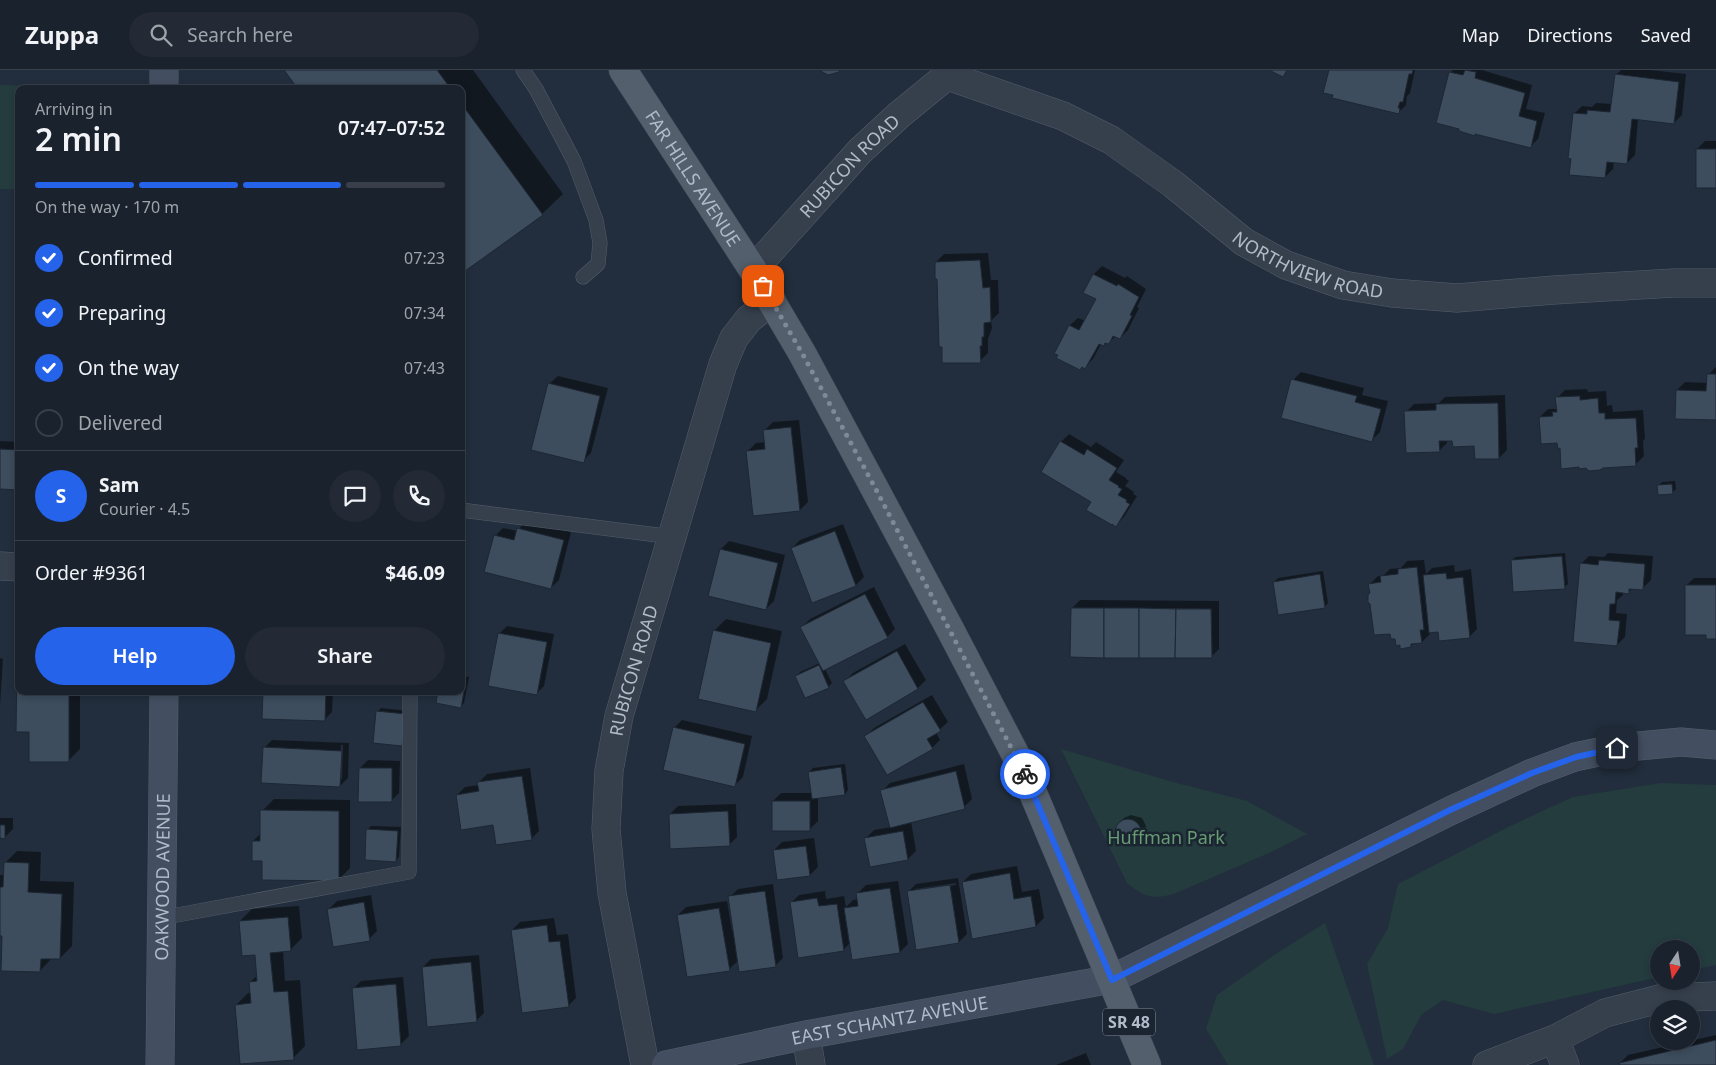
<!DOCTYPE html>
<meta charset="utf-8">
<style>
:root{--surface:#1a222e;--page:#232a36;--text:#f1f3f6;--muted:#9fa4aa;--line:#383f4a;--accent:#2563eb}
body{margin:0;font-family:"Noto Sans",sans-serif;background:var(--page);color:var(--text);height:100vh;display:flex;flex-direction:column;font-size:19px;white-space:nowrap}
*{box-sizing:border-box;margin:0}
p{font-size:16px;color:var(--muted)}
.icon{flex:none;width:28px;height:28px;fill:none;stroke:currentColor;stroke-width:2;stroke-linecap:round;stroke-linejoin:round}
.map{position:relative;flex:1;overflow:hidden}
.sheet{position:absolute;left:15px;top:15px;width:450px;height:610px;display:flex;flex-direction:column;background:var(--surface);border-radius:10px;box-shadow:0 2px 8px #0003,0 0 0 1px var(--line)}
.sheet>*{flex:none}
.needle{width:32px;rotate:192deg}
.controls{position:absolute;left:1650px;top:870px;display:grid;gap:10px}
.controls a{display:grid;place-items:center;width:50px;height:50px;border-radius:50%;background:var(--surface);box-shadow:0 2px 8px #0003,0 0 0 1px var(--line);font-size:25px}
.pin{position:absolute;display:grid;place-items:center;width:42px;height:42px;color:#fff;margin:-21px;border-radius:10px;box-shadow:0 2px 8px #0006}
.courier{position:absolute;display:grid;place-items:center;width:50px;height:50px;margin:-25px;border:4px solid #2563eb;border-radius:50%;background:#fff;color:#222;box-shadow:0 1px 6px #0007}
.summary em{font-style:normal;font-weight:600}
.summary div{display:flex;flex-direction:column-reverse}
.summary{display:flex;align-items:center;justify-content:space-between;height:85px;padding:0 20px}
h1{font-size:32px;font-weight:600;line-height:38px}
.bar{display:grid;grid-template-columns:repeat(4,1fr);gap:8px 5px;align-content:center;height:60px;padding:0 20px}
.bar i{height:6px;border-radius:4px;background:var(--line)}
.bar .selected{background:var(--accent)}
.bar p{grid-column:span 4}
.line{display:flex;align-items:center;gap:12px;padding:0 20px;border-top:1px solid var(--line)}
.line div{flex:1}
.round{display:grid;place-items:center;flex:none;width:52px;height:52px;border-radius:26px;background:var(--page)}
ol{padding:0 20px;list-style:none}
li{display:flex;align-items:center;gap:15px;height:55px}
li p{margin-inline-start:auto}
li .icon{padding:5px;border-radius:50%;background:var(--accent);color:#fff;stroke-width:4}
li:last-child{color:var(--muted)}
li i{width:28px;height:28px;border:2px solid var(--line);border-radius:50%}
.action{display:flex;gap:10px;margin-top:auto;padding:10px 20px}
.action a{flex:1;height:58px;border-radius:30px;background:var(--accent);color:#fff;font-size:20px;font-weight:600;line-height:58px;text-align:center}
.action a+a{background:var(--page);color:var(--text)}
header{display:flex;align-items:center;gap:30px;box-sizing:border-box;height:70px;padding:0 25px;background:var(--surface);border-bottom:1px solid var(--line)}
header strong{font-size:24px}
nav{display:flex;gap:28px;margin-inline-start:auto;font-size:18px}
.search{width:350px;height:45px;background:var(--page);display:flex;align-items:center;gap:12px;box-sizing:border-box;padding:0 18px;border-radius:28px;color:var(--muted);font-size:19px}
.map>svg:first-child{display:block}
.green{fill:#243c3e}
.shadow{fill:#0007;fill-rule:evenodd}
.building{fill:#3d4d5d;stroke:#1d2734}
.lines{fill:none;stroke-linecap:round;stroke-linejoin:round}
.lane-casing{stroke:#545e6b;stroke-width:15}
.street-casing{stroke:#545e6b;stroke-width:29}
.secondary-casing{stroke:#545e6b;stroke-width:29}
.primary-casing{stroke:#3f4956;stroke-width:29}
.lane{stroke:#36404d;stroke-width:14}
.street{stroke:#36404d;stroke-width:28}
.secondary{stroke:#434f61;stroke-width:28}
.primary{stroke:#535f6d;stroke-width:28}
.done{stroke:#7f8a98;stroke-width:5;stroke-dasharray:0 9}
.route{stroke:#2563eb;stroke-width:6}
.labels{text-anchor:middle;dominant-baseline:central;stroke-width:5;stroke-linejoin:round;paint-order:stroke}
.shield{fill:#1b2532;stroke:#848e9c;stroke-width:1}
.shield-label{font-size:16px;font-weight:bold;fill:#b1bbc9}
.street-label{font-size:18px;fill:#b1bbc9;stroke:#1b2532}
.park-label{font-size:18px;fill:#679b71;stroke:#1b2532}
</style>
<header>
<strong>Zuppa</strong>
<div class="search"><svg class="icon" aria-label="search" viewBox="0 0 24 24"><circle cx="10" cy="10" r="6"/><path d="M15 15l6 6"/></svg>Search here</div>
<nav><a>Map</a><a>Directions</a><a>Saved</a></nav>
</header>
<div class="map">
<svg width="1716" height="995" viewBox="0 0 1716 995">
<rect width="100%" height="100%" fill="#222e3d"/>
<g class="green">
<path d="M0,15L120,17V19H19V119H0Z"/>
<path d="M1061,679L1173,712L1247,731L1307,764L1269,783L1176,823C1154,830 1145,828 1127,813Z"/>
<path d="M1661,713L1716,715V895L1691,900V879H1659V907L1494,944L1443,930L1421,945L1403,979L1387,989L1367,894L1388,858L1398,814L1510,756L1573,727Z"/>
<path d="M1325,853L1374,995H1228L1206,959L1217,925L1277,883Z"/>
</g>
<g class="shadow">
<path d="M286,0H473L563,124L542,144L461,202V19H299Z"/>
<path d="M1330,0H1415L1410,23L1407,26L1406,35L1398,43L1334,24Z"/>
<path d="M1453,0H1482L1532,15L1526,39L1545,43L1538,69L1530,77L1461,58L1450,3Z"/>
<path d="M1621,0H1650L1686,4L1682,45L1674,53L1638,49L1635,85L1627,93L1614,91L1613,99L1605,107L1574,44L1582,36L1592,37L1596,33L1613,34L1616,5Z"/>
<path d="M1705,71H1716V117L1697,79Z"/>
<path d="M988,183L991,210H998L999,243L991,251L992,258L988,269V283L980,291L936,192L944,184Z"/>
<path d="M1102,196L1125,208L1127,206L1146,219L1137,237L1139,238L1128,260L1120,268L1116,266L1108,273L1106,272L1103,275L1101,274L1093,289L1085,297L1056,283L1070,255L1078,248L1086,251L1098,229L1085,222L1094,204Z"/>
<path d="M1716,297V348L1677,320L1685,312L1708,313V305Z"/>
<path d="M1301,302L1364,318L1362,325L1388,331L1380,362L1372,370L1293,310Z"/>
<path d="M558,306L608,318L591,383L583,391L550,313Z"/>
<path d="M1587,319L1588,322L1606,321L1607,336L1612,335L1613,342L1643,340L1645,369L1643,371L1644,386L1636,394L1602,396L1561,377L1540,347L1548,339H1558L1557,328L1565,320Z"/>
<path d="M1505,325L1507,380L1499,388L1475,375L1454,370H1447V373L1439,381L1406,342L1414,334L1439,333L1445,327Z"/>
<path d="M799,350L808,432L800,440L748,381L756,373L766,372L765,360L773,352Z"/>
<path d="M1069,364L1091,377L1096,372L1124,390L1116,402L1126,408V409L1129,411L1125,416L1134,422L1133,424L1137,426L1124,447L1116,455L1093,432L1061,372Z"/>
<path d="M0,371L19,372V419L0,418Z"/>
<path d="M1675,411L1676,419L1672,423L1659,415L1662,412Z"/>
<path d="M526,451L571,462L559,510L551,518L495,466L503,458L517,461Z"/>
<path d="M843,454L864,507L856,515L813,532L792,478L800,470Z"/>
<path d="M729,471L785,485L774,531L766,539L721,479Z"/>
<path d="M1565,483L1568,514L1564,517L1512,490L1516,487Z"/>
<path d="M1608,483L1653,486L1651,510L1643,518H1633L1628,522H1623V525L1617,530L1616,543L1627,544L1625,567L1617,575L1581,494L1589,486L1604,487Z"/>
<path d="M1424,490L1426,504L1432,498L1454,495L1455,502L1471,499L1477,559L1469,567L1439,560L1429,561L1430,564L1422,572L1414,573L1411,576L1396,567L1391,562L1371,523L1370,514L1378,506H1383L1390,499L1401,498L1407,491Z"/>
<path d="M1323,501L1328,533L1324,537L1274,512L1278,508Z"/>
<path d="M1694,508H1716V566L1686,516Z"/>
<path d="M874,517L895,559L887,567L825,599L832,613L828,617L797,606L800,602L820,593L802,557L810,549Z"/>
<path d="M1080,530L1219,531V579L1211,587L1072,538Z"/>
<path d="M726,549L782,561L767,629L755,641L714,561Z"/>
<path d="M507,556L554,564L544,616L536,624L499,564Z"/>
<path d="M905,574L926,610L918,618L866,648L845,611L853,603Z"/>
<path d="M0,588L3,589L0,636Z"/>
<path d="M19,594V621H80V679L68,691L30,661H18Z"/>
<path d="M461,606L469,607L464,633L460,637Z"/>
<path d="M264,621H333L332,642L324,650Z"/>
<path d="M932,625L948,652L936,663L940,670L932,678L866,666L874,658Z"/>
<path d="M381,638L409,641L406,671L402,675L377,642Z"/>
<path d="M682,650L752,666L743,707L735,715L674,658Z"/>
<path d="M272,670L349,673L348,708L340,716L264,678ZM341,675H343L342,709H339Z"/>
<path d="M368,690L400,691L399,723L391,731L360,698Z"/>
<path d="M845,694L848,720L845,724L818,727V751L810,759L773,731L781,723H813L809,702L813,698Z"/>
<path d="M964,694L972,729L964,737L911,751L916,781L908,789L871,796L866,768L874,760L891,757L882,721L890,713Z"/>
<path d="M530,698L539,761L531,769L494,754L457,725L465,717L479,715V712L487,704Z"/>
<path d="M274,729L350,730V798L338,810L263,790L253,771L261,763L262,741Z"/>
<path d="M736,734L737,767L729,775L670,744L678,736Z"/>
<path d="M1131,745L1142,748L1146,756L1143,766L1139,770L1129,775L1119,771L1115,762L1120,752L1124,748Z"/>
<path d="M0,748H13V759L5,767H0Z"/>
<path d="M371,756L401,757L399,787L396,791L367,760Z"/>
<path d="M814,768L818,797L810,805L774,780L782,772Z"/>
<path d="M17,781L41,782L40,811L74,812L72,876L60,888H52L40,901L4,865H0V805H4L5,793Z"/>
<path d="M1017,796L1022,822L1039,819L1044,848L1036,856L963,812L971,804Z"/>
<path d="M958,808L967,864L959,872L908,822L916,814ZM956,813V815L915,821V819Z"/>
<path d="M898,811L908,874L900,882L850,873L843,880L791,833L799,825L825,821L826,829L844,826L846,837L853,830L858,829V823L866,815Z"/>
<path d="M773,814L783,888L775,896L739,890L729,899L678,845L686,837L727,831L732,860H734L730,827L738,819Z"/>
<path d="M371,825L377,861L369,869L329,839L337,831Z"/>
<path d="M299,836L302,868L290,880H283L285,911L300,910L305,976L293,988L236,935L248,923H251L250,912L258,905L256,884L240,851L252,839Z"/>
<path d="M554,848L557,865L568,864L576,928L568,936L512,860L520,852Z"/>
<path d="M479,885L484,943L476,951L423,897L431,889Z"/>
<path d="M403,907L409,966L401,974L353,919L361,911Z"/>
<path d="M1716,965V995H1621L1620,993L1628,985Z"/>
<path d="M1086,983L1091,995H1056Z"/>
</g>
<g class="building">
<path d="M284,0H437L451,19H298Z"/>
<path d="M819,0H840L839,2L828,5Z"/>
<path d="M1269,0H1287L1283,7Z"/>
<path d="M1329,0H1413L1412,4H1409L1403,32H1400L1398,38H1400L1399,44L1332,28L1333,25L1323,23Z"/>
<path d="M1465,0L1476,2L1475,8L1525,23L1519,46L1537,51L1531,78L1475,64V66L1459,61V59L1436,53L1449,2L1463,5Z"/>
<path d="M1615,4L1679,12L1674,54L1632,49L1627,94L1607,92L1605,108L1569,105L1571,89L1568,88L1573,43L1587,44V40L1610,42Z"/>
<path d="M461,33L543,145L461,204Z"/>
<rect x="1696" y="79" width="20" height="39"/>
<path d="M980,190L983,218L990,217L991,252L984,253V267H982V276H980L981,293H942V277H939L937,209H935V192Z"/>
<path d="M1093,204L1117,216L1118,214L1139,227L1130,245L1132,246L1120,269L1113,266L1109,274L1105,273L1104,276L1099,274L1085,299L1082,297L1080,300L1056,288L1058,285L1054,284L1069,255L1079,260L1096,229L1083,223Z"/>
<path d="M1707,304H1716V350L1675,349L1676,320L1706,321Z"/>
<path d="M1291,309L1357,326L1355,332L1381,339L1372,372L1281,348Z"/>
<path d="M548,313L600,326L584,393L531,380Z"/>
<path d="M1580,326V330L1598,328L1599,343H1605V349L1636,348L1638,378H1635L1636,396L1603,398L1600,400L1589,401L1586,398L1579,399V397L1561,399L1560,378L1558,379L1557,373L1541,374L1539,347L1553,346L1552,342H1557L1555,327Z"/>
<path d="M1498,333L1499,389H1475L1474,376L1453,377L1452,371H1439L1440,382L1406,383L1404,341L1436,340V334Z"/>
<path d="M791,357L800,441L753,446L746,381L765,379L763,360Z"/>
<path d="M1060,371L1084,385L1087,379L1117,398L1109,410L1119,416L1118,417L1122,419L1118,425L1127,430L1126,432L1130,434L1116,457L1112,454V455L1086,440L1091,432L1041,402Z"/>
<path d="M0,379L19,380V420L0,419Z"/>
<path d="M1672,414L1673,424L1658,425L1657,415Z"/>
<path d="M517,458L564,470L551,519L484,502L494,465L514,470Z"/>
<path d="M835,461L856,516L812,533L791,478Z"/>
<path d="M720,479L778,493L766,540L708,526Z"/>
<path d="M1562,486L1565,519L1513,522L1511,490Z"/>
<path d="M1599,490L1645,494L1643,520L1629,519V524L1616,522L1615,534H1610L1609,550L1620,551L1617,576L1573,572L1580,493L1598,495Z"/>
<path d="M1417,497L1424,560H1420L1422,573L1411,574V577L1400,579V575L1396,576L1395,569H1391L1390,564L1374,565L1370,534L1368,532V525L1370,523L1368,514L1381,512L1380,506L1398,504V499Z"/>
<path d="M1446,503L1447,509L1463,507L1470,568L1439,571L1438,562L1429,563L1423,505Z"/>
<path d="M1320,504L1325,538L1278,545L1273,512Z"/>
<path d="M1685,515H1716V569H1706V565H1685Z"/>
<path d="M865,524L888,568L823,601L800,557Z"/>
<path d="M1071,538L1211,539L1212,588L1070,587Z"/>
<path d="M1071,538H1104V588L1070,587Z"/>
<rect x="1104" y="538" width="35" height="50"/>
<path d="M1139,538L1176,539L1175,588H1139Z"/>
<path d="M1176,539H1211L1212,588H1175Z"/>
<path d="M713,560L771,573L756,642L698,629Z"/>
<path d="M498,563L547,572L537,625L488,616Z"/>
<path d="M897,581L918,619L866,650L843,611Z"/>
<path d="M17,594H19V621H69V692H29V662H16Z"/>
<path d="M819,595L829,618L805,628L795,606Z"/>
<path d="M461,610H466L461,638L436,633L438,621H461Z"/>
<path d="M263,621H326L325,651L262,649Z"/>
<path d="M923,632L941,661L927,669L933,679L887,705L864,666Z"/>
<path d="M376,641L406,644L402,676L373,673Z"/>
<path d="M673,657L745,674L735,717L663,700Z"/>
<path d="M263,677L342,681L340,717L261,713Z"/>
<path d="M841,697L845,725L812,729L808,702Z"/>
<path d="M359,698H392V732H358Z"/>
<path d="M956,701L965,739L890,758L880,720Z"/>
<path d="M522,706L532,770L496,775L493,755L461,760L456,725L479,721L477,712Z"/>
<rect x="772" y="731" width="38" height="30"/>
<path d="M260,740L339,741V811L262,810V791H252V771H260Z"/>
<path d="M728,741L730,776L670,779L669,744Z"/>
<circle cx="1128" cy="762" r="13"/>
<path d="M0,755H5V769L0,768Z"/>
<path d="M366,759L398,761L396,792L365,790Z"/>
<path d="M903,761L908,790L870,797L864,768Z"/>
<path d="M806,776L810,806L777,810L773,780Z"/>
<path d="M4,792L29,793L28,822L62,824L60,889H41L40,902L1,901L2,866H0V817H3Z"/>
<path d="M1010,803L1014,829L1031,826L1036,857L972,869L962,812Z"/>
<path d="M950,815L959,873L916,880L907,821Z"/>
<path d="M890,818L900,883L852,890L844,838L858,836L856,823Z"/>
<path d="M765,821L776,897L739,902L728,826Z"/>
<path d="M817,828L819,836L837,834L844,881L798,888L790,832Z"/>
<path d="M364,832L370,871L333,877L327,839Z"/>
<path d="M719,838L730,901L687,907L677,845Z"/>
<path d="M288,847L291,881L270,883L274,922L288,921L294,990L240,994L235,935L251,933L249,912L257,911L255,885L242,886L239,851Z"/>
<path d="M547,855L549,872L560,871L569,937L522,943L511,860Z"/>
<path d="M471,892L477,952L427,957L422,897Z"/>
<path d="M396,914L401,976L357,980L352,918Z"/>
<path d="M1716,970V995H1620L1619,993Z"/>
</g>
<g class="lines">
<defs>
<g id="lane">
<path d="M523,0L536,19L574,91L596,150L600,173L598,194L583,207"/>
<path d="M461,440L673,467"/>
<path d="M161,848L409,802L410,621"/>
</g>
<g id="street">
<path id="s1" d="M948,6L1063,46L1111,70L1173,114L1244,172L1286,195L1343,215L1392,223L1457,228L1554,220L1674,213H1716"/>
<path id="s2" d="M753,200L860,81L899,45L954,0"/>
<path d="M0,496L19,497"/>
<path d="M806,965L811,995"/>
<path d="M1555,969L1565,995"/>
<path id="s3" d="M645,995L612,823L606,759L609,701L619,646L723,294L734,268L749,249L772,231"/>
<path d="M1487,995L1555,969L1605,943L1663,928L1716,926"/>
</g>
<g id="secondary">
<path d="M164,0V19"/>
<path id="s4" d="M160,995L164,621"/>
<path id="s5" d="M666,995L806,965L1112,909L1450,741L1532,703L1575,687L1617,678L1681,672L1716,675"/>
</g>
<g id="primary">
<path id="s6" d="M623,0L753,200L802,283L951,561L1023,699L1147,995"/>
</g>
</defs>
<use href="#lane" class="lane-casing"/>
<use href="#street" class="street-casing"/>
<use href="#secondary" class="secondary-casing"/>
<use href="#primary" class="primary-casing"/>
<use href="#lane" class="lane"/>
<use href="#street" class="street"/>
<use href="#secondary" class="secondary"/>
<use href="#primary" class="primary"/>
</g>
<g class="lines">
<path class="done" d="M763,216L802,283L872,412L1025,704"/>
<path class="route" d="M1025,704L1112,910L1450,740L1532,703L1576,687L1617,678"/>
</g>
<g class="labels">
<rect class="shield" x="1103" y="938.5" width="52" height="27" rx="4"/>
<g class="shield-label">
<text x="1129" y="952">SR 48</text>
</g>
<g class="street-label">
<text stroke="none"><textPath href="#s2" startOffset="142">RUBICON ROAD</textPath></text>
<text stroke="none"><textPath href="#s6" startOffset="129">FAR HILLS AVENUE</textPath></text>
<text stroke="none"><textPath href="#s1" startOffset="412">NORTHVIEW ROAD</textPath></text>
<text stroke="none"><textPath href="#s3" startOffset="401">RUBICON ROAD</textPath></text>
<text stroke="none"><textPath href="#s4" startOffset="188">OAKWOOD AVENUE</textPath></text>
<text stroke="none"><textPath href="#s5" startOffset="228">EAST SCHANTZ AVENUE</textPath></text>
</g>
<g class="park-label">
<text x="1166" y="767">Huffman Park</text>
</g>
</g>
</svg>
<div class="controls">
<a><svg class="needle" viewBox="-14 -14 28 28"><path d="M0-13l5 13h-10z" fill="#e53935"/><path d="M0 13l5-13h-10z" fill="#9fa4aa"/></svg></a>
<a><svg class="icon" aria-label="layers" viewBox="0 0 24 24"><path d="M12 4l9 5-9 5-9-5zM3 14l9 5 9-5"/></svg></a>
</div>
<div class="pin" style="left:763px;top:216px;background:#ea580c"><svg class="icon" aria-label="bag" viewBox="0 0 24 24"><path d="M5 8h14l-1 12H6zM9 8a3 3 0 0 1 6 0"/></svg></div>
<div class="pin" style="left:1617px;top:678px;background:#1f2937"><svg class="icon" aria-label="home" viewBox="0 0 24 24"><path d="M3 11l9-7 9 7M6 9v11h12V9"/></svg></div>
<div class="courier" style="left:1025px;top:704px"><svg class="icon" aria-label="bike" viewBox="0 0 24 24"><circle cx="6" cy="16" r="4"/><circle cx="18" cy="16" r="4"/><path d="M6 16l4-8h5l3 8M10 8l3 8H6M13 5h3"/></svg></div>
<section class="sheet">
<div class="summary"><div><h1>2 min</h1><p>Arriving in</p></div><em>07:47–07:52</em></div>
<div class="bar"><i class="selected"></i><i class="selected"></i><i class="selected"></i><i></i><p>On the way · 170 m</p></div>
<ol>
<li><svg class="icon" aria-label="check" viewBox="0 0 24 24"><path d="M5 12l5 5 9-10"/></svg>Confirmed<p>07:23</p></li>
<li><svg class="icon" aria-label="check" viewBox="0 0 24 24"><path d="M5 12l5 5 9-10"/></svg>Preparing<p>07:34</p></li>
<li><svg class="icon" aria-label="check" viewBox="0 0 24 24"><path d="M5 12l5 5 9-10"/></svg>On the way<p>07:43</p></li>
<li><i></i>Delivered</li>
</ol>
<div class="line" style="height:90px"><b class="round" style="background:var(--accent);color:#fff">S</b><div><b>Sam</b><p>Courier · 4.5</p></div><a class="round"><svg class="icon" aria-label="chat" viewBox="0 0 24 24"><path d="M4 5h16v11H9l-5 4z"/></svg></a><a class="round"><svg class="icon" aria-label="phone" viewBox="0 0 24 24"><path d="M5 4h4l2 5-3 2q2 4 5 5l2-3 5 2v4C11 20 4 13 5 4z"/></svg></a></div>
<div class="line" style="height:65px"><div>Order #9361</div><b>$46.09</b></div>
<div class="action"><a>Help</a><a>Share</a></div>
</section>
</div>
